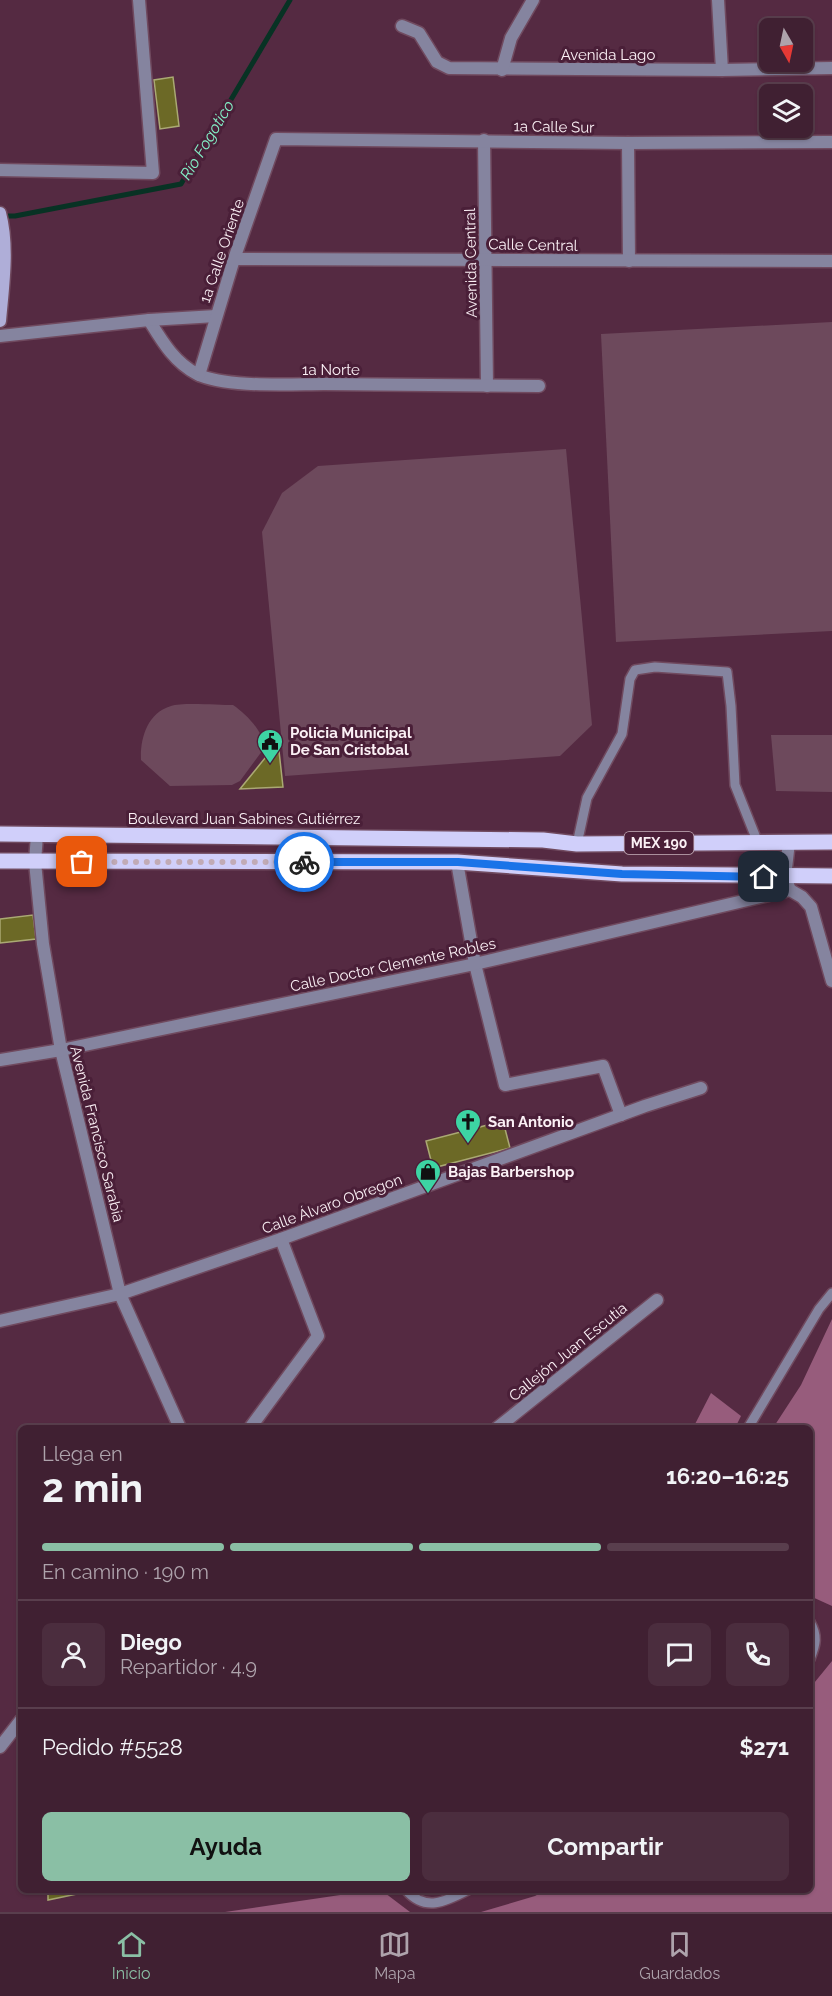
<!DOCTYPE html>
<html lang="es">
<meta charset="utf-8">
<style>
:root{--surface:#402032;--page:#4b2d3e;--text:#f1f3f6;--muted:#aea3ac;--line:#593e4d;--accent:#8abfa5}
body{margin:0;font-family:Raleway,sans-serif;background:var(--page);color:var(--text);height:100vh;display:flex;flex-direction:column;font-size:22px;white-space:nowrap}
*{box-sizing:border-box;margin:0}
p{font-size:20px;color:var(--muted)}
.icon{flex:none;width:33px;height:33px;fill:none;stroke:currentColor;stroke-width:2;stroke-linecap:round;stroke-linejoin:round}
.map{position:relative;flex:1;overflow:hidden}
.side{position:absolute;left:18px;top:1425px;width:795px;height:468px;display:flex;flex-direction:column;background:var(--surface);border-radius:9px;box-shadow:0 2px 4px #0004,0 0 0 2px var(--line)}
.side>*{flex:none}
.needle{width:39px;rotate:171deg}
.tools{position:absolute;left:759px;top:18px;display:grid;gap:12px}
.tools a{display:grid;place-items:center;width:54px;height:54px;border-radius:9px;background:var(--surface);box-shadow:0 2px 4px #0004,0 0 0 2px var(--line);font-size:30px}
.pin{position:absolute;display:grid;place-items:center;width:51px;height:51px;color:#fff;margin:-26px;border-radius:12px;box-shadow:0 3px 9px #0006}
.courier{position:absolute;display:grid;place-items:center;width:60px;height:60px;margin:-30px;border:4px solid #1a73e8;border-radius:50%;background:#fff;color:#222;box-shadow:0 2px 8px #0007}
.head em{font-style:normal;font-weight:700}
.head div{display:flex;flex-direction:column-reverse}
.head{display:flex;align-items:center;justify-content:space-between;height:102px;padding:0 24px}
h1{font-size:39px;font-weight:700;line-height:45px}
.bar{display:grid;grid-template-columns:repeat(4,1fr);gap:9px 6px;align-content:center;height:72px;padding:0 24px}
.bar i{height:8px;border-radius:4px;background:var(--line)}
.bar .active{background:var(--accent)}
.bar p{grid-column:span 4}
.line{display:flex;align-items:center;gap:15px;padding:0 24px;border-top:2px solid var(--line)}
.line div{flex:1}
.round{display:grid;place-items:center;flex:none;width:63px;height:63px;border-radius:9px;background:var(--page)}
.action{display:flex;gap:12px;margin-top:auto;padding:12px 24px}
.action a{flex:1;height:69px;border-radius:9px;background:var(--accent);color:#111;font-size:24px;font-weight:700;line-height:69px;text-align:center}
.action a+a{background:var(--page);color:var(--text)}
.tab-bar{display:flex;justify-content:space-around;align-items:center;height:84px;border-top:2px solid var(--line);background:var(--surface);font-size:16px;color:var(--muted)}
.tab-bar a{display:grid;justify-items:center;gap:3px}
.tab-bar .active{color:var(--accent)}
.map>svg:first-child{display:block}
.green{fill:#6d495c}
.forest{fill:#975c7c}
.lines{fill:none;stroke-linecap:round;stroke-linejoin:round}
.stream{stroke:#083224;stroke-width:5}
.building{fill:#6c6926;stroke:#aaa973;stroke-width:1.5}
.lane-casing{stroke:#704a5f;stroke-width:12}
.street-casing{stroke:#704a5f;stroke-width:15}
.secondary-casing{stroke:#704a5f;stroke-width:15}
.primary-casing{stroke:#704a5f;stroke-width:18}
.lane{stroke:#85849f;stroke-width:9}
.street{stroke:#85849f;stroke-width:12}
.secondary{stroke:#afaed8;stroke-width:12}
.primary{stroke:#d0cffa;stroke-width:15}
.done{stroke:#c1abb6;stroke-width:6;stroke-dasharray:0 10.8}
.route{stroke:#1a73e8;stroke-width:8}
.labels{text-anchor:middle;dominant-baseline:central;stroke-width:6;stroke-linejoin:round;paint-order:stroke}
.shield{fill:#4a1f38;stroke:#c6b1bc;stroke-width:1.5}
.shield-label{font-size:14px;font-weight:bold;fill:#fbf0f5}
.street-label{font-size:15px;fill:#fbf0f5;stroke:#4a1f38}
.poi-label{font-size:15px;font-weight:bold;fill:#fbf0f5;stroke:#4a1f38;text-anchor:start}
.water-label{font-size:16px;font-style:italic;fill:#84f1c7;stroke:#4a1f38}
</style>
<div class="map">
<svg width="832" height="1912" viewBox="0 0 832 1912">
<rect width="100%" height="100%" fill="#552a42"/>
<g class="green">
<path d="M832,322V631L616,642L601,334Z"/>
<path d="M566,449L592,725L560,756L285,776L262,532L282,493L318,466Z"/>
<path d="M233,705C246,714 262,730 265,747L240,781L232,785L170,786L141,760C140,739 147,713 171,706C181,702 219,705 233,705Z"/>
<path d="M771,735H832V792L776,791Z"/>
</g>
<g class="forest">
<path d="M832,1319V1606L810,1596V1428H773L801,1385Z"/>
<path d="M711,1393L741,1416L735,1428H693Z"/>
<path d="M832,1661V1912H481L535,1896L546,1890H810V1688Z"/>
<path d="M374,1890H381L410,1912H225Z"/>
</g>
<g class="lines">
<path class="stream" d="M2,216H15L181,184L290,0"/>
</g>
<g class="building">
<path d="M173,77L179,126L160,129L154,80Z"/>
<path d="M278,742L283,787L240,789Z"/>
<path d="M33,915L36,939L0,943V919Z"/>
<path d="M503,1121L510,1148L433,1168L426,1141Z"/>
<path d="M48,1890H96L48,1900Z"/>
</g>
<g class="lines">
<defs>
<g id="lane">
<path d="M577,844L587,798L622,734L630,679L635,670L655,667L727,672L731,706L735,785L758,843"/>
<path d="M748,1428L819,1309L832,1293"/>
<path d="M810,1622C818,1636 816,1644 810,1659"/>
<path d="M406,1890C425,1912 445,1902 468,1890"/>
</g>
<g id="street">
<path d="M718,0L722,70"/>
<path d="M402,26L419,33L437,62L449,68L722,70L832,68"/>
<path d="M502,70L511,38L533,0"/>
<path d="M484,140L487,386"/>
<path d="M628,143L629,261"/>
<path d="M0,170L153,173L139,0"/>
<path d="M234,259L832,261"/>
<path d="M149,320C162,341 174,362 197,374C225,388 291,384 324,384C395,385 467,386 539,386"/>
<path d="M0,336L149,320L216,316"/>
<path d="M199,375L234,259L276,139L628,143L832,142"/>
<path d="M37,835L35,862L43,944L61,1050L120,1294L180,1428"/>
<path d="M789,842L785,877L790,890L802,897L811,907L832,981"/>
<path d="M457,862L475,964L505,1085L603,1066L621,1115"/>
<path d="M0,1060L61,1050L475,964L790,890"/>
<path d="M0,1321L120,1294L281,1239L645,1106L701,1088"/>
<path d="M250,1428L318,1336L281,1239"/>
<path d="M497,1428L657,1300"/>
<path d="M0,1747L21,1720"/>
</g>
<path id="secondary" d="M0,213C9,247 3,286 0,321"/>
<g id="primary">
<path d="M0,834L543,840L577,844L832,842"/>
<path d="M0,861L457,862L622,874L832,876"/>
</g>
</defs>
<use href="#lane" class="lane-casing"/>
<use href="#street" class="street-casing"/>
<use href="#secondary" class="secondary-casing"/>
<use href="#primary" class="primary-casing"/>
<use href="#lane" class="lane"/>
<use href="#street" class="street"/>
<use href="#secondary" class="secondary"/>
<use href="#primary" class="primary"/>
</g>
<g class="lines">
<path class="done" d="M82,862H304"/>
<path class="route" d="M304,862H458L622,874L764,877"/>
</g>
<defs>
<symbol id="civic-pin" viewBox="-11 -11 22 30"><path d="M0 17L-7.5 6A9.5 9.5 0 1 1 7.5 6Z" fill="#3dd4a3" stroke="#4a1f38"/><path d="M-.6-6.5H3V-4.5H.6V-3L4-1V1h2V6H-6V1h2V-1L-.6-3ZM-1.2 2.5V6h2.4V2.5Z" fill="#111"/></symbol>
<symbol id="church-pin" viewBox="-11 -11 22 30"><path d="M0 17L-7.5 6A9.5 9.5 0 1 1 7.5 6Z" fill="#3dd4a3" stroke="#4a1f38"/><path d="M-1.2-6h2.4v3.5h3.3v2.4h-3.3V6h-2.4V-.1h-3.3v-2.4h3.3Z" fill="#111"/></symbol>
<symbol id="shop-pin" viewBox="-11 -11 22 30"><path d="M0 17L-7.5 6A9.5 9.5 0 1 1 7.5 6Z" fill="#3dd4a3" stroke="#4a1f38"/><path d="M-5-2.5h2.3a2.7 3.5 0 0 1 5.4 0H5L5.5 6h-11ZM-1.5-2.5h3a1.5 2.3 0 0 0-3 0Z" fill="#111"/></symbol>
</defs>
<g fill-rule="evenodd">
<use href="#civic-pin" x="255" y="727" width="30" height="40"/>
<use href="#church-pin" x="453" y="1107" width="30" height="40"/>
<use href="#shop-pin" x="413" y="1157" width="30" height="40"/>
</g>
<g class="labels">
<rect class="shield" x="624.5" y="832" width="69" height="22" rx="4.5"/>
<g class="shield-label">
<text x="659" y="843">MEX 190</text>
</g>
<g class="street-label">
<text x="608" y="55">Avenida Lago</text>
<text transform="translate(554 127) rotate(1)">1a Calle Sur</text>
<text transform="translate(533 245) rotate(1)">Calle Central</text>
<text transform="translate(222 251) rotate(-71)">1a Calle Oriente</text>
<text transform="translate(471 263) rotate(-91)">Avenida Central</text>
<text x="331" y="370">1a Norte</text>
<text x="244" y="819">Boulevard Juan Sabines Gutiérrez</text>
<text transform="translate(393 965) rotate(-12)">Calle Doctor Clemente Robles</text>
<text transform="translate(97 1134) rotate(76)">Avenida Francisco Sarabia</text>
<text transform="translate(332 1204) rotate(-20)">Calle Álvaro Obregon</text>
<text transform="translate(568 1352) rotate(-39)">Callejón Juan Escutia</text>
</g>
<g class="poi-label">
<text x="290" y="733">Policia Municipal<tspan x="290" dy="17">De San Cristobal</tspan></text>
<text x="488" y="1122">San Antonio</text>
<text x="448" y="1172">Bajas Barbershop</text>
</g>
<g class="water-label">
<text transform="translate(207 140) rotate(-59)">Río Fogotico</text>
</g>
</g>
</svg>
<div class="tools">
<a><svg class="needle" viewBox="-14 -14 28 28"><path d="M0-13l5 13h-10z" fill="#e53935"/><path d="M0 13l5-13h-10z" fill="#aea3ac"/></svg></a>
<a><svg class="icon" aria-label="layers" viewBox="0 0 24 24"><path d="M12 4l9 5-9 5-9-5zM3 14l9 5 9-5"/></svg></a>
</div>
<div class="pin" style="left:82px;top:862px;background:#ea580c"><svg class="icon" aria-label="bag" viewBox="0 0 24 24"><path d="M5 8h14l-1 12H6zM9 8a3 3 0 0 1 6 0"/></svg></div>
<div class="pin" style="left:764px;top:877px;background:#1f2937"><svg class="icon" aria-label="home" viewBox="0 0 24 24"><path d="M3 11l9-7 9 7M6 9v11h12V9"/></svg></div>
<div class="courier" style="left:304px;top:862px"><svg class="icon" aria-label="bike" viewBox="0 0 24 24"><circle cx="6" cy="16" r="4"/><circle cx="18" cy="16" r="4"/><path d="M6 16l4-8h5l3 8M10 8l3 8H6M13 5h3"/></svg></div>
<section class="side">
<div class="head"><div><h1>2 min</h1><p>Llega en</p></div><em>16:20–16:25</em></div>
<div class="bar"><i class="active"></i><i class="active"></i><i class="active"></i><i></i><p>En camino · 190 m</p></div>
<div class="line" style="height:108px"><a class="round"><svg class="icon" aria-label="person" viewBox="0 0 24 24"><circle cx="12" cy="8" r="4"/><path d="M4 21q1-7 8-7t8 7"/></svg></a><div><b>Diego</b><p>Repartidor · 4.9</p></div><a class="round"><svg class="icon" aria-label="chat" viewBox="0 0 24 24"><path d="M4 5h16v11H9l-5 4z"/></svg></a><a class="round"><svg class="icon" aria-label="phone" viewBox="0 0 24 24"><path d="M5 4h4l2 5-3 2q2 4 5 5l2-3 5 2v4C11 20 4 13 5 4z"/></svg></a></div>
<div class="line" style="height:78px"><div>Pedido #5528</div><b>$271</b></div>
<div class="action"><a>Ayuda</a><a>Compartir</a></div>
</section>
</div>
<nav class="tab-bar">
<a class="active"><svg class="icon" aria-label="home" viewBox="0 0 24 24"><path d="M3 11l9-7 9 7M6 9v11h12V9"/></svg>Inicio</a>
<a><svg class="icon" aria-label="map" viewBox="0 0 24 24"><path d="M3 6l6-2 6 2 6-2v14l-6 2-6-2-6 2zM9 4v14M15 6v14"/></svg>Mapa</a>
<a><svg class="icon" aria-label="saved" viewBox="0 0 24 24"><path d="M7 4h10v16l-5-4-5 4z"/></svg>Guardados</a>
</nav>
